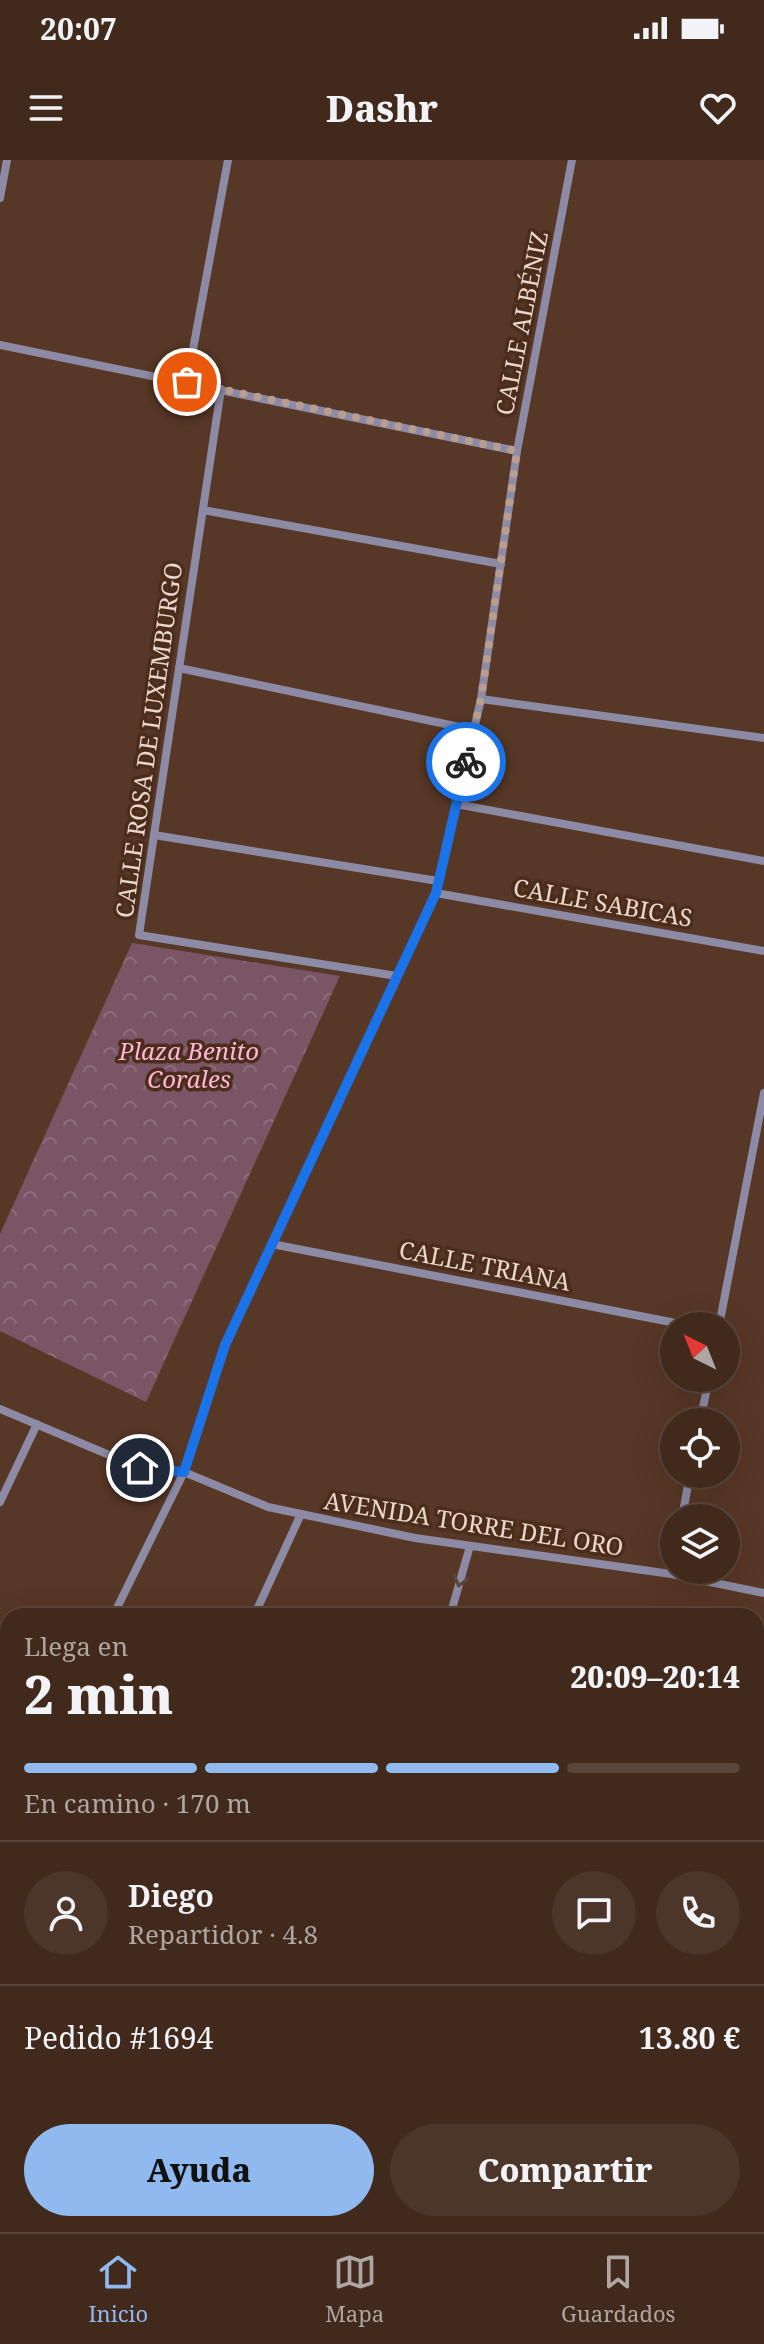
<!DOCTYPE html>
<html lang="es">
<meta charset="utf-8">
<style>
:root{--surface:#41291c;--page:#4c3529;--text:#f1f3f6;--muted:#aea6a3;--line:#5a453b;--accent:#90b9f0}
body{margin:0;font-family:"Noto Serif",serif;background:var(--page);color:var(--text);height:100vh;display:flex;flex-direction:column;font-size:30px;white-space:nowrap}
*{box-sizing:border-box;margin:0}
p{font-size:26px;color:var(--muted)}
.icon{flex:none;width:44px;height:44px;fill:none;stroke:currentColor;stroke-width:2;stroke-linecap:round;stroke-linejoin:round}
.map{position:relative;flex:1;overflow:hidden}
.side{position:absolute;left:0px;top:1448px;width:764px;height:624px;display:flex;flex-direction:column;background:var(--surface);border-radius:24px 24px 0 0;box-shadow:0 8px 32px #0002,0 0 0 2px var(--line)}
.side>*{flex:none}
.needle{width:52px;rotate:317deg}
.buttons{position:absolute;left:660px;top:1152px;display:grid;gap:16px}
.buttons a{display:grid;place-items:center;width:80px;height:80px;border-radius:50%;background:var(--surface);box-shadow:0 8px 32px #0002,0 0 0 2px var(--line);font-size:40px}
.pin{position:absolute;display:grid;place-items:center;width:68px;height:68px;color:#fff;margin:-34px;border:4px solid #fff;border-radius:50%;box-shadow:0 2px 8px #0007}
.courier{position:absolute;display:grid;place-items:center;width:80px;height:80px;margin:-40px;border:6px solid #1a73e8;border-radius:50%;background:#fff;color:#222;box-shadow:0 2px 10px #0007}
.overview em{font-style:normal;font-weight:800}
.overview div{display:flex;flex-direction:column-reverse}
.overview{display:flex;align-items:center;justify-content:space-between;height:136px;padding:0 24px}
h1{font-size:52px;font-weight:800;line-height:60px}
.bar{display:grid;grid-template-columns:repeat(4,1fr);gap:12px 8px;align-content:center;height:96px;padding:0 24px}
.bar i{height:10px;border-radius:6px;background:var(--line)}
.bar .selected{background:var(--accent)}
.bar p{grid-column:span 4}
.line{display:flex;align-items:center;gap:20px;padding:0 24px;border-top:2px solid var(--line)}
.line div{flex:1}
.round{display:grid;place-items:center;flex:none;width:84px;height:84px;border-radius:42px;background:var(--page)}
.cta{display:flex;gap:16px;margin-top:auto;padding:16px 24px}
.cta a{flex:1;height:92px;border-radius:48px;background:var(--accent);color:#111;font-size:32px;font-weight:800;line-height:92px;text-align:center}
.cta a+a{background:var(--page);color:var(--text)}
.status{display:flex;justify-content:space-between;align-items:center;height:56px;padding:0 40px;background:var(--surface);direction:ltr}
.status svg{height:22px;fill:currentColor}
header{display:flex;justify-content:space-between;align-items:center;height:104px;padding:0 24px;background:var(--surface);font-size:36px;font-weight:800}
.dock{display:flex;justify-content:space-around;align-items:center;height:112px;border-top:2px solid var(--line);background:var(--surface);font-size:22px;color:var(--muted)}
.dock a{display:grid;justify-items:center;gap:4px}
.dock .selected{color:var(--accent)}
.map>svg:first-child{display:block}
.forest{fill:url(#forest-crowns)}
.lines{fill:none;stroke-linecap:round;stroke-linejoin:round}
.street{stroke:#8d8aa5;stroke-width:8}
.oneway{stroke:#5c443e}
.done{stroke:#b79e91;stroke-width:8;stroke-dasharray:0 14.4}
.route{stroke:#1a73e8;stroke-width:10}
.labels{text-anchor:middle;dominant-baseline:central;stroke-width:7;stroke-linejoin:round;paint-order:stroke}
.street-label{font-size:24px;fill:#ead6cb;stroke:#4c2d1b}
.park-label{font-size:24px;font-style:italic;fill:#feb5d8;stroke:#4c2d1b}
</style>
<div class="status"><b>20:07</b><svg viewBox="0 0 49 12"><path d="M0 12V9h3v3zM5 12V6h3v6zM10 12V3h3v9zM15 12V0h3v12zM26 1h20v11H26zM47 4h2v5h-2z"/></svg></div>
<header><svg class="icon" aria-label="menu" viewBox="0 0 24 24"><path d="M4 6h16M4 12h16M4 18h16"/></svg>Dashr<svg class="icon" aria-label="heart" viewBox="0 0 24 24"><path d="M12 20l-8-8c-3-5 5-10 8-4 3-6 11-1 8 4z"/></svg></header>
<div class="map">
<svg width="764" height="2072" viewBox="0 0 764 2072">
<defs>
<pattern id="forest-crowns" width="20" height="18" patternUnits="userSpaceOnUse" patternTransform="scale(2)"><rect width="20" height="18" fill="#795566"/><path d="M2 6a3 3 0 1 1 6 0M12 15a3 3 0 1 1 6 0" fill="none" stroke="#8c6d7b"/></pattern>
</defs>
<rect width="100%" height="100%" fill="#573725"/>
<g class="forest">
<path d="M132,783L340,816L146,1242L0,1171V1074Z"/>
<path d="M764,1641V1772L763,1776L756,1775V1680Z"/>
</g>
<g class="lines">
<g class="street">
<path d="M0,38L7,0"/>
<path d="M0,185L517,291"/>
<path d="M187,222L228,0"/>
<path d="M221,229L139,775L397,816"/>
<path d="M203,350L501,404"/>
<path d="M179,508L474,570"/>
<path d="M481,539L764,578"/>
<path d="M456,644L764,701"/>
<path d="M154,675L438,721"/>
<path d="M436,733L764,791"/>
<path d="M272,1084L691,1166"/>
<path d="M719,1166L764,933"/>
<path d="M0,1249L140,1308L184,1312L268,1347L415,1378L671,1414L764,1433"/>
<path d="M700,1262L709,1218"/>
<path d="M0,1342L37,1264"/>
<path d="M682,1358L690,1314"/>
<path d="M671,1414L674,1397"/>
<path d="M113,1456L184,1312L225,1185L436,733L481,539L517,291L572,0"/>
<path d="M254,1456L301,1354"/>
<path d="M450,1456L470,1386"/>
<path d="M0,1687L8,1671"/>
<path d="M756,1834L764,1835"/>
<path d="M756,2058L764,2059"/>
<path d="M365,2072L366,2064"/>
</g>
</g>
<defs><path id="oneway-chevron" d="M-2-3.5L2.5 0L-2 3.5" fill="none" stroke-width="1.6" stroke-linecap="round" stroke-linejoin="round" transform="scale(2)"/></defs>
<use class="oneway" href="#oneway-chevron" transform="translate(460 1421) rotate(106)"/>
<g class="lines">
<path class="done" d="M187,222L517,291L481,539L466,602"/>
<path class="route" d="M140,1308L184,1312L225,1185L436,733L466,602"/>
</g>
<g class="labels">
<g class="street-label">
<text transform="translate(521 163) rotate(-79)">CALLE ALBÉNIZ</text>
<text transform="translate(148 580) rotate(-82)">CALLE ROSA DE LUXEMBURGO</text>
<text transform="translate(603 742) rotate(10)">CALLE SABICAS</text>
<text transform="translate(485 1105) rotate(11)">CALLE TRIANA</text>
<text transform="translate(474 1363) rotate(9)">AVENIDA TORRE DEL ORO</text>
</g>
<g class="park-label">
<text x="189" y="890">Plaza Benito<tspan x="189" dy="28">Corales</tspan></text>
</g>
</g>
</svg>
<div class="buttons">
<a><svg class="needle" viewBox="-14 -14 28 28"><path d="M0-13l5 13h-10z" fill="#e53935"/><path d="M0 13l5-13h-10z" fill="#aea6a3"/></svg></a>
<a><svg class="icon" aria-label="locate" viewBox="0 0 24 24"><circle cx="12" cy="12" r="6"/><path d="M12 2v4M12 18v4M2 12h4M18 12h4"/></svg></a>
<a><svg class="icon" aria-label="layers" viewBox="0 0 24 24"><path d="M12 4l9 5-9 5-9-5zM3 14l9 5 9-5"/></svg></a>
</div>
<div class="pin" style="left:187px;top:222px;background:#ea580c"><svg class="icon" aria-label="bag" viewBox="0 0 24 24"><path d="M5 8h14l-1 12H6zM9 8a3 3 0 0 1 6 0"/></svg></div>
<div class="pin" style="left:140px;top:1308px;background:#1f2937"><svg class="icon" aria-label="home" viewBox="0 0 24 24"><path d="M3 11l9-7 9 7M6 9v11h12V9"/></svg></div>
<div class="courier" style="left:466px;top:602px"><svg class="icon" aria-label="bike" viewBox="0 0 24 24"><circle cx="6" cy="16" r="4"/><circle cx="18" cy="16" r="4"/><path d="M6 16l4-8h5l3 8M10 8l3 8H6M13 5h3"/></svg></div>
<section class="side">
<div class="overview"><div><h1>2 min</h1><p>Llega en</p></div><em>20:09–20:14</em></div>
<div class="bar"><i class="selected"></i><i class="selected"></i><i class="selected"></i><i></i><p>En camino · 170 m</p></div>
<div class="line" style="height:144px"><a class="round"><svg class="icon" aria-label="person" viewBox="0 0 24 24"><circle cx="12" cy="8" r="4"/><path d="M4 21q1-7 8-7t8 7"/></svg></a><div><b>Diego</b><p>Repartidor · 4.8</p></div><a class="round"><svg class="icon" aria-label="chat" viewBox="0 0 24 24"><path d="M4 5h16v11H9l-5 4z"/></svg></a><a class="round"><svg class="icon" aria-label="phone" viewBox="0 0 24 24"><path d="M5 4h4l2 5-3 2q2 4 5 5l2-3 5 2v4C11 20 4 13 5 4z"/></svg></a></div>
<div class="line" style="height:104px"><div>Pedido #1694</div><b>13.80 €</b></div>
<div class="cta"><a>Ayuda</a><a>Compartir</a></div>
</section>
</div>
<nav class="dock">
<a class="selected"><svg class="icon" aria-label="home" viewBox="0 0 24 24"><path d="M3 11l9-7 9 7M6 9v11h12V9"/></svg>Inicio</a>
<a><svg class="icon" aria-label="map" viewBox="0 0 24 24"><path d="M3 6l6-2 6 2 6-2v14l-6 2-6-2-6 2zM9 4v14M15 6v14"/></svg>Mapa</a>
<a><svg class="icon" aria-label="saved" viewBox="0 0 24 24"><path d="M7 4h10v16l-5-4-5 4z"/></svg>Guardados</a>
</nav>
